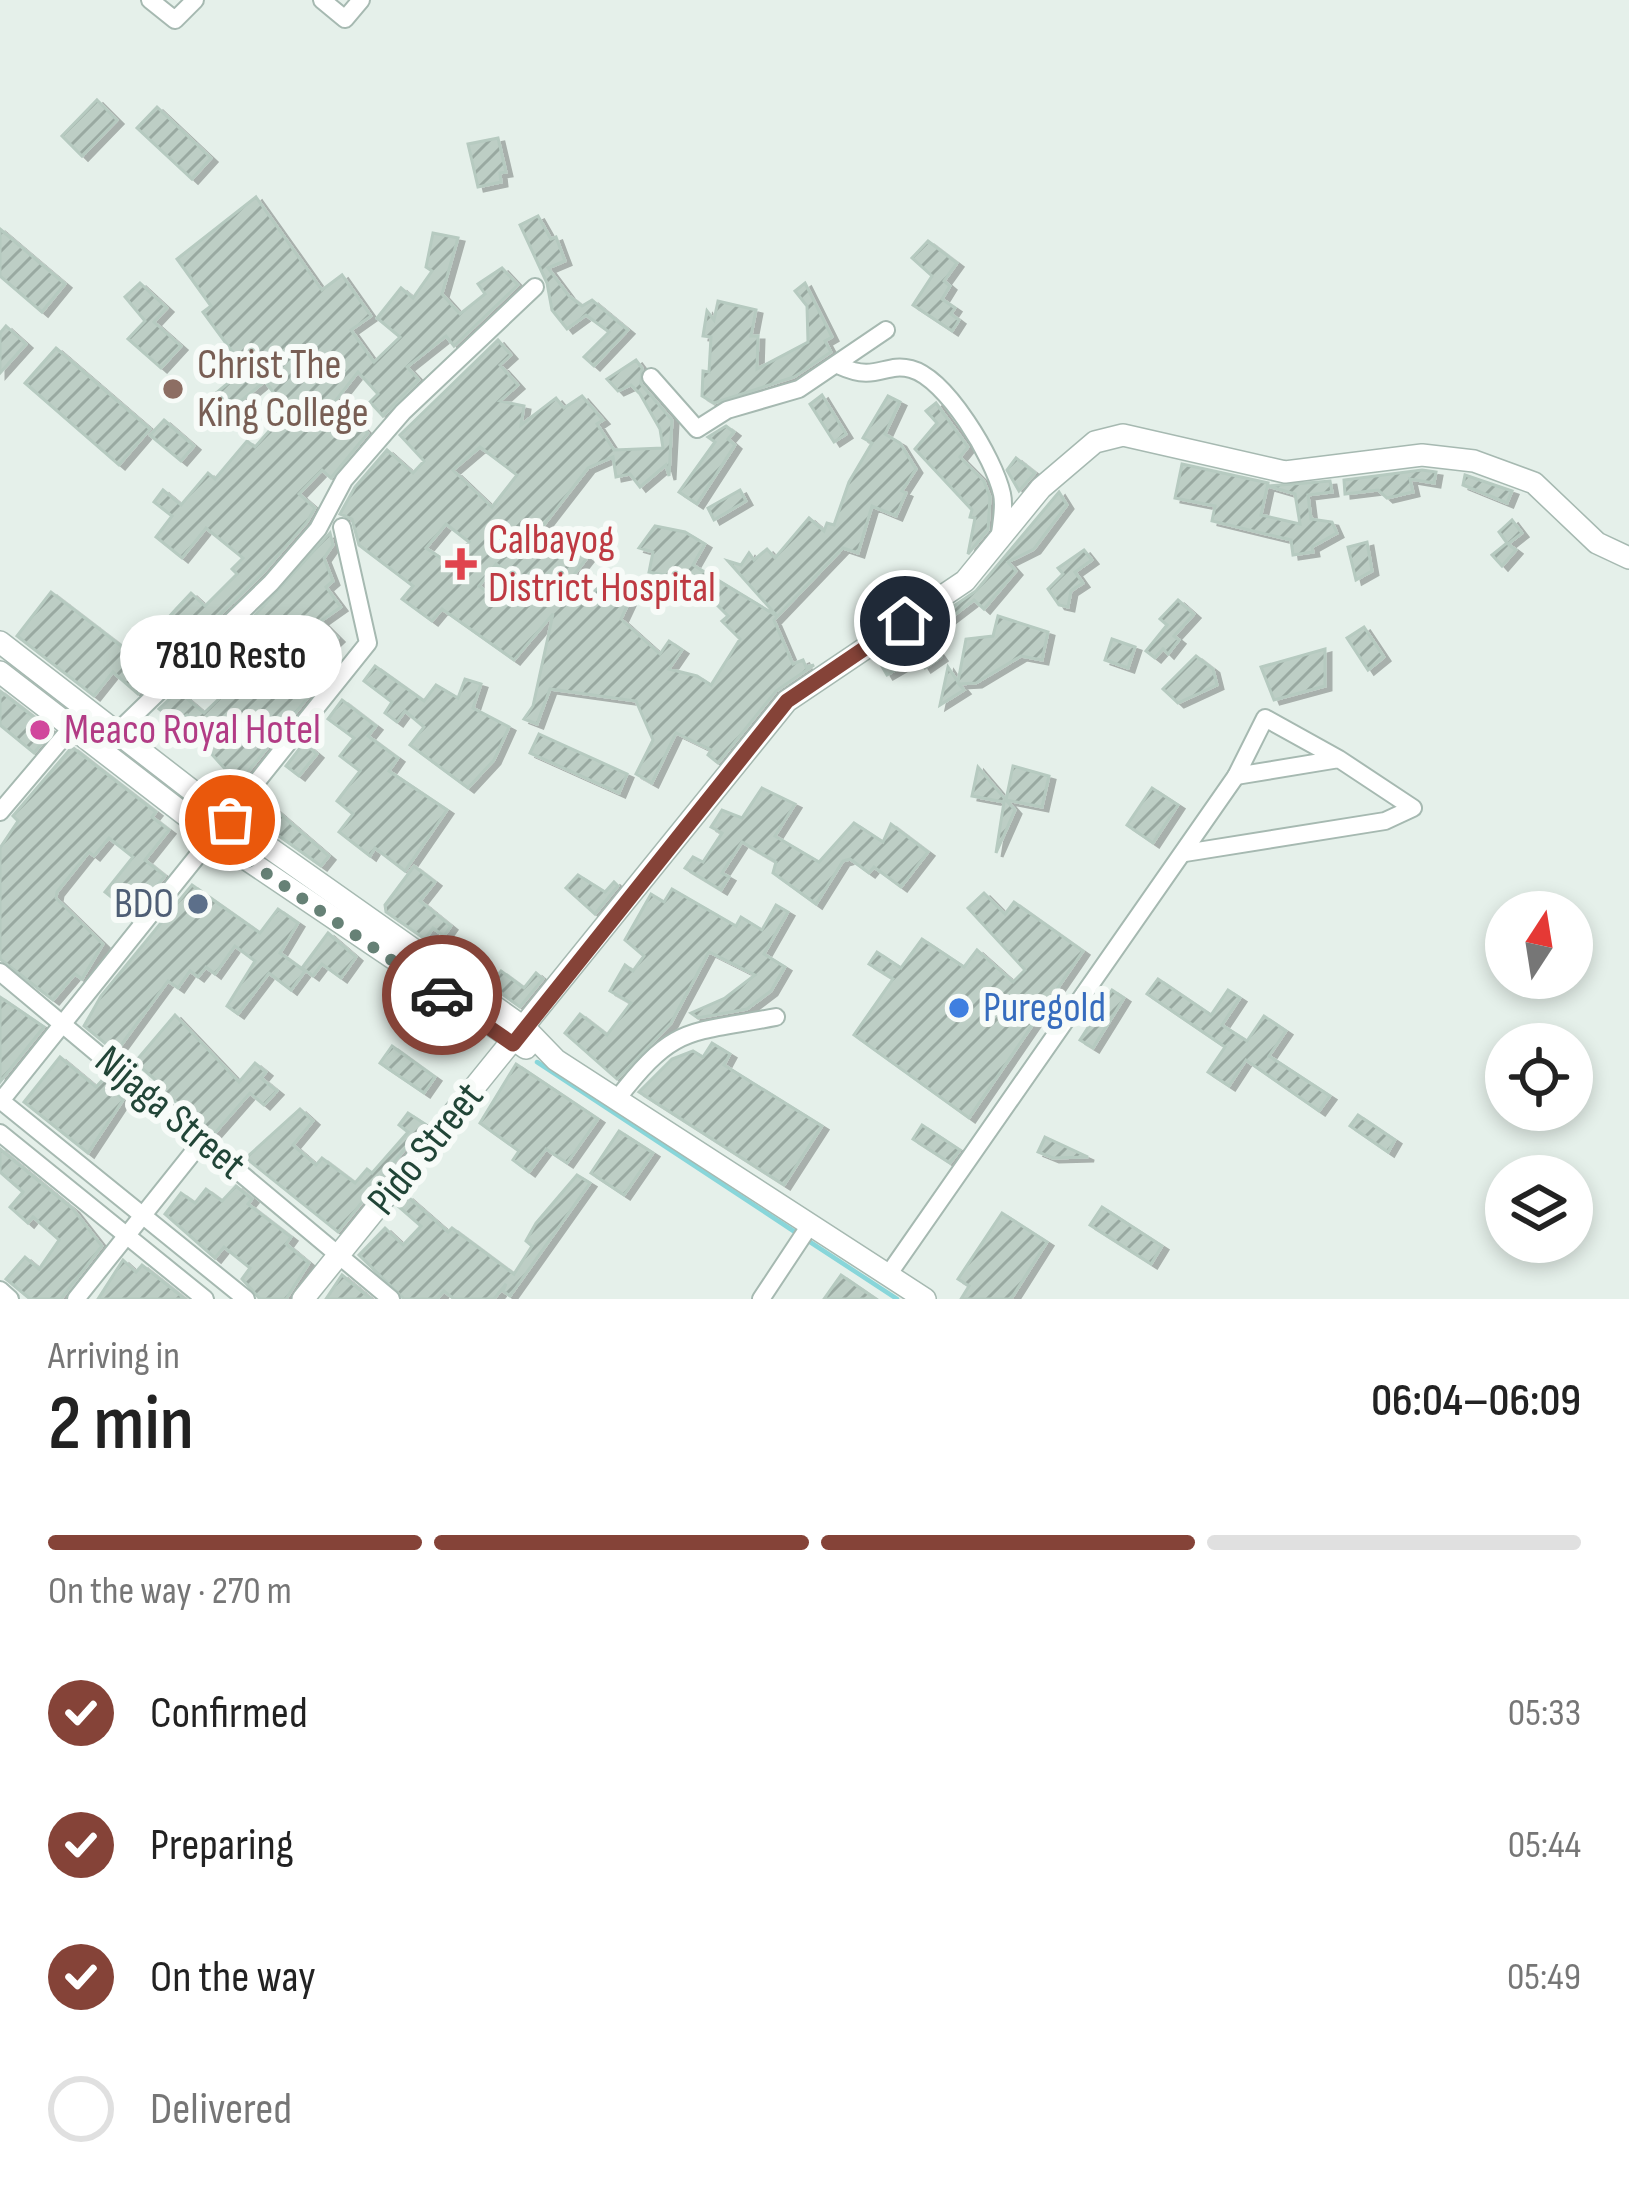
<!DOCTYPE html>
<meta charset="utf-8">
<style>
:root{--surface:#fff;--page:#f6f6f6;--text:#222;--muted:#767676;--line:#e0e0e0;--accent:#854338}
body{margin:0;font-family:"Sofia Sans Condensed",sans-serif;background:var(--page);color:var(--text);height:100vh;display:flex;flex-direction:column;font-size:45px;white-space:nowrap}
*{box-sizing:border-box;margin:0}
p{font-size:39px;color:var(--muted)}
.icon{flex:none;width:66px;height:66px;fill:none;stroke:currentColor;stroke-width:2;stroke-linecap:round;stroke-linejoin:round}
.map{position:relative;height:1299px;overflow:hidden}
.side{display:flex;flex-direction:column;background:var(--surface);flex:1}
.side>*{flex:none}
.needle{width:78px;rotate:12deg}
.fabs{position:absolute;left:1485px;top:891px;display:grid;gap:24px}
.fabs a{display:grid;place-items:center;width:108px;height:108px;border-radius:50%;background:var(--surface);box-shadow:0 6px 18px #0003;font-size:60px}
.pin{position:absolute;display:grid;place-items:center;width:102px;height:102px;color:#fff;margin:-51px;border:6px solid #fff;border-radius:50%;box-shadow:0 3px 12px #0007}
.courier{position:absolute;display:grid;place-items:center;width:120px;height:120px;margin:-60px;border:9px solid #854338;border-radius:50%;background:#fff;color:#222;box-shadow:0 3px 15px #0007}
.bubble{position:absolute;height:84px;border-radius:42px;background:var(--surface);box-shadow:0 6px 18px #0003;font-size:39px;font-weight:600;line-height:84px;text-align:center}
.head em{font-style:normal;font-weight:600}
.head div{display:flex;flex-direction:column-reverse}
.head{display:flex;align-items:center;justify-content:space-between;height:204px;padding:0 48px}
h1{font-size:78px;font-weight:600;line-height:90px}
.bar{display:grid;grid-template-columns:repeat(4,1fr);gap:18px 12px;align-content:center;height:144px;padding:0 48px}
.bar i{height:15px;border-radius:9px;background:var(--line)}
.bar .current{background:var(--accent)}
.bar p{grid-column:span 4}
ol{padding:0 48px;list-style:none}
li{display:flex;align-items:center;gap:36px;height:132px}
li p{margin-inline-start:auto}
li .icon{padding:12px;border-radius:50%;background:var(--accent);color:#fff;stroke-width:4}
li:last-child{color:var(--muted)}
li i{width:66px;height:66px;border:6px solid var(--line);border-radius:50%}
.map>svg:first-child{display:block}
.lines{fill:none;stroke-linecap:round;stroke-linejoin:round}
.stream{stroke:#88d6da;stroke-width:4.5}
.building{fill:url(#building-hatch);stroke:#b6cac0;stroke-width:3;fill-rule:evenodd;filter:url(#shadow)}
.minor-casing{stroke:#a6b9b1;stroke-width:20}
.tertiary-casing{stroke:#a6b9b1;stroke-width:24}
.minor{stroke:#fff;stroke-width:16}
.tertiary{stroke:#fff;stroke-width:21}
.done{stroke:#668176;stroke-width:12;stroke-dasharray:0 21.6}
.route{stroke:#854338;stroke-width:15}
.education-dot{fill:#8d6e63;stroke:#f7fbf8;stroke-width:4.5}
.health-dot{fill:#e0444e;stroke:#f7fbf8;stroke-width:4.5}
.hotel-dot{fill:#d1479c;stroke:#f7fbf8;stroke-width:4.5}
.service-dot{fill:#5c6f8a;stroke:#f7fbf8;stroke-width:4.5}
.shop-dot{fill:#3f7fe0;stroke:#f7fbf8;stroke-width:4.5}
.labels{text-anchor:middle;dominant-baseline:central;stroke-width:12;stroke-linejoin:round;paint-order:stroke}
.education-label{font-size:42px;fill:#785e54;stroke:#f7fbf8;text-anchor:start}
.health-label{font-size:42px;fill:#be3a42;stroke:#f7fbf8;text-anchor:start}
.hotel-label{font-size:42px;fill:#b23c85;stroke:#f7fbf8;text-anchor:start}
.service-label{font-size:42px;fill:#4e5e75;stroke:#f7fbf8;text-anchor:end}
.shop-label{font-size:42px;fill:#366cbe;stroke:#f7fbf8;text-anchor:start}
.street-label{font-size:42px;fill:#214537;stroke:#f7fbf8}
</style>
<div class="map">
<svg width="1629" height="1299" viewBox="0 0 1629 1299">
<defs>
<pattern id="building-hatch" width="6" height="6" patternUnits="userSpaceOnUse" patternTransform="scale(3)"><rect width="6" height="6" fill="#bdcec5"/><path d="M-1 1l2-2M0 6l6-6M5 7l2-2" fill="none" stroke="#99a9a1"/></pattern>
<filter id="shadow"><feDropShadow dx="6" dy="4" stdDeviation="0" flood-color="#0004"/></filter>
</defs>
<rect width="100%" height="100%" fill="#e5f0ea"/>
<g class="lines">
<g class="stream">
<path d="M537,1062L798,1234"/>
<path d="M807,1240L897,1299"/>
</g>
</g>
<g class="building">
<path d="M97,100L117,120L82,156L62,136Z"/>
<path d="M157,107L211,158L192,179L137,128Z"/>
<path d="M498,138L506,172L500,173L501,182L478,187L468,144Z"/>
<path d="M256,197L322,290L342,275L371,316L351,330L374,362L400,337L377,318L401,288L413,298L432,271L426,267L433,233L458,238L442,294L460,314L485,294L478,284L502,268L518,285L454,346L446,336L407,367L419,380L383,416L370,402L378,394L358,372L325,414L345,432L356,421L368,433L331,478L322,470L299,494L315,508L307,522L262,574L138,694L113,672L94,696L17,636L51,592L146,665L170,638L159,628L177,608L191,593L205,606L237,574L232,569L243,558L206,528L182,558L156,537L172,516L154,502L163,490L181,505L208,473L215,479L247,441L255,447L277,422L271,416L282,404L265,381L229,411L215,394L245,369L203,312L211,306L177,259Z"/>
<path d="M538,216L551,239L556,237L565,261L548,268L569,296L582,306L592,300L628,330L594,366L584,357L609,332L586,315L567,329L552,310L547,283L520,225Z"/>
<path d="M0,229L65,284L42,312L0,276Z"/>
<path d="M928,241L957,263L944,281L950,286L942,299L955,308L951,314L959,320L952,331L913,305L932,276L912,258Z"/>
<path d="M140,283L167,308L154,322L181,346L161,368L128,339L145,321L125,297Z"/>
<path d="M805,283L832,337L825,341L831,352L794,377L714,403L702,396L703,371L709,372L711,337L703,336L707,311L714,320L718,301L756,310L751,336H758L757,369L808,342L807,306L795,291Z"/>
<path d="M6,326L26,344L0,373V333Z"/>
<path d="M498,340L511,355L500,365L518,385L500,401L524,406L521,425L556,398L564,408L582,396L603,420L597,424L614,450L663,448L660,429L640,394L631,385L618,391L607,379L636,360L642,368L641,384L672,420L669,476L666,465L640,487L630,474L616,477L613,457L588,468L533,539L555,557L566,543L587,558L573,576L593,593L607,578L631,598L621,619L660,654L669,641L682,650L669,669L697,676L711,685L740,639L722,621L728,616L700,588L696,596L684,588L689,580L649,572L653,552L639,548L655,526L685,532L705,544L693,565L777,616L728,561L741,565L749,553L754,560L767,549L775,558L809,518L824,531L827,523L834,525L849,482L872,443L863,438L888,396L900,402L885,434L900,443L916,469L902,491L906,493L896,516L872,506L858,553L843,548L774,620L793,664L803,660L806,667L814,665L776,691L718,763L708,755L711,750L676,733L652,783L636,774L653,740L636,701L550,689L537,724L524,719L533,706L553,614L514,660L442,609L432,621L402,599L413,586L359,545L352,519L340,514L355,487L387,450L413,473L424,461L400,435ZM480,447L517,475L492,507L453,470ZM446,524L469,542L450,564L426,548ZM496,564L521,582L503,604L479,586Z"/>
<path d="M56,348L150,429L119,465L25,383Z"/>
<path d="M822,395L846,434L834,442L810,404Z"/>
<path d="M936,403L968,447L960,457L984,481L990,497L988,530L968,554L975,518L970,517L972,510L915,449L937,423L926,411Z"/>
<path d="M164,420L194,446L181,461L150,435Z"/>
<path d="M726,426L734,432L728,439L735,445L697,504L679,492L715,442L708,437Z"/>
<path d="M1016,458L1035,473L1019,491L1007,470Z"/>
<path d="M1182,464L1268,483L1261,515L1300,524L1295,494L1268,486L1330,481L1332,492L1308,495L1311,519L1332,522L1337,533L1312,547L1313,552L1293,555L1291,540L1212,521L1215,506L1175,498Z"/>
<path d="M1422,470L1436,472L1434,483L1410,479L1413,492L1387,498L1378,490L1345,494L1344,480Z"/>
<path d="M1465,475L1512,491L1507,503L1463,485Z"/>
<path d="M740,490L746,501L714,520L708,508Z"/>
<path d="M1059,492L1067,505L1034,549L1008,562L1016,571L984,609L974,600L932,632L938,633L928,639L941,657L925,668L918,657L887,675L877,658L976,591Z"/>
<path d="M1512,520L1522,533L1508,544L1516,550L1502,566L1492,555L1507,543L1499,532Z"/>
<path d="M330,533L333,545L324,558L333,581L326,587L341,607L321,621L338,638L317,658L329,671L227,798L212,787L226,770L207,749L214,743L187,715L175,722L159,709L178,691L204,713L222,696L233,681L214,656L225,646L237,658L256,639L244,627Z"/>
<path d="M1367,542L1372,571L1356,580L1348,547Z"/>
<path d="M1084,550L1092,560L1075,572L1083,583L1071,591L1068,607L1059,605L1048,589L1063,574L1058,568Z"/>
<path d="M1178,600L1194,614L1174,636L1179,640L1168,654L1163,649L1155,658L1146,651L1167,625L1160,619Z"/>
<path d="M998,616L1048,632L1042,660L1021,656L976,683L959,684L964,690L940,705L948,667L958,682L966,639L993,636Z"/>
<path d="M1364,627L1384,657L1368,670L1347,638Z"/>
<path d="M1112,639L1135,647L1128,668L1105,660Z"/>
<path d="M1325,649V686L1274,700L1261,667Z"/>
<path d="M1196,656L1213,669L1217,685L1178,703L1163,689Z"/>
<path d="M375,666L424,701L436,685L458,698L465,679L481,684L473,708L509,727L494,760L468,788L410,745L424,727L405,711L397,722L385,713L392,702L364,681Z"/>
<path d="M0,691L52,731L34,753L0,725Z"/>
<path d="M342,700L376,726L368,736L398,758L389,771L447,810L405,871L375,848L370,856L339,832L353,814L337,801L360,771L340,756L354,738L328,719Z"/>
<path d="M539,734L627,774L619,793L530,753Z"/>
<path d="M304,743L317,754L299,776L286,766Z"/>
<path d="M72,747L156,812L152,817L169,830L145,860L165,876L134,915L105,892L133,857L109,838L94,856L89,852L57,892L56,898L103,944L82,979L75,974L53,1000L0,959V848L18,821L13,816Z"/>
<path d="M1013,766L1049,776L1042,807L1006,800L1015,810L996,853L1004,802L972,796L978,767L1006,800Z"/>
<path d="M762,788L795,804L775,836L819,862L854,823L883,842L891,824L928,852L901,887L874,867L869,873L850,859L843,861L816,904L773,873L776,862L742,842L722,873L729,877L721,890L685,868L693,857L703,862L722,833L711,827L722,810L742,818Z"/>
<path d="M1152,788L1178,805L1153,843L1127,825Z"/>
<path d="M264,800L329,856L321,866L251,816Z"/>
<path d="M414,866L435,882L420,901L451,926L444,936L433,928L425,939L386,912L385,905Z"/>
<path d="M578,875L605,892L614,882L618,886L595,914L566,888Z"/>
<path d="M192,885L260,933L278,909L298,923L280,953L305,971L291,990L269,973L238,1014L227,1006L255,961L235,946L215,974L206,967L198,977L190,971L178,988L168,981L119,1048L112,1049L84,1026L101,996Z"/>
<path d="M672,889L736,926L741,917L762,930L776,905L788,912L764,954L785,967L771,991L747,1009L698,1018L691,1013L725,998L755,975L709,952L671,1023L617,1079L565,1033L580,1014L607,1035L631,1003L610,991L625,965L633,971L644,956L625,940L651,894L664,902Z"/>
<path d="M984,893L1005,914L1014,902L1083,951L969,1118L854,1035L893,979L869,964L877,952L901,968L922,939L964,967L977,950L1013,982L1025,970L968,908Z"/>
<path d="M328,933L356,957L341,978L322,964L313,976L302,968Z"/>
<path d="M501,971L524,988L536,973L543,979L520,1007L490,985Z"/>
<path d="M1158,979L1211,1015L1228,990L1240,998L1222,1025L1247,1041L1264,1016L1286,1031L1269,1056L1330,1096L1319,1111L1246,1060L1229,1086L1208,1072L1225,1047L1147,994Z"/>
<path d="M1112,990L1124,998L1093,1048L1080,1040Z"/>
<path d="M0,997L44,1027L0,1082Z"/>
<path d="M175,1015L239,1082L255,1063L266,1072L261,1078L277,1091L264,1105L250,1093L214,1134L158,1087L160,1084L135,1062Z"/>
<path d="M712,1043L730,1054L724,1065L822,1126L784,1185L639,1092L672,1059L693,1051L703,1057Z"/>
<path d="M392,1046L435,1077L424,1093L380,1063Z"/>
<path d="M60,1057L96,1087L105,1077L123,1100L88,1153L24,1102Z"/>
<path d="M516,1064L598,1119L567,1163L546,1149L529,1172L513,1160L519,1151L480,1123Z"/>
<path d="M300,1109L313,1121L293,1145L316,1165L322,1158L355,1183L367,1169L372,1173L408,1132L399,1125L408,1113L425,1124L338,1232L246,1158Z"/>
<path d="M1358,1115L1395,1140L1388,1152L1350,1126Z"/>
<path d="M922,1125L960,1150L950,1163L913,1139Z"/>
<path d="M619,1131L653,1153L624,1195L591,1173Z"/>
<path d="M1045,1137L1088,1157L1053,1158L1038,1152Z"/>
<path d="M0,1149L73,1209L102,1246L61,1299H30L6,1279L25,1257L39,1269L59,1240L33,1217L28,1223L10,1207L23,1192L0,1172Z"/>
<path d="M577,1175L590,1183L510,1296L503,1291L506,1284L494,1299H454L444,1291L437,1299H404L359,1255L385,1228L403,1245L421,1226L398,1206L407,1196L448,1232L452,1228L514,1274L532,1246L526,1241L536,1223Z"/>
<path d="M236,1186L252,1199L248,1204L291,1237L286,1244L309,1263L286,1299H260L242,1279L250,1268L224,1247L215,1258L165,1214L181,1193L195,1203L206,1189L222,1201Z"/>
<path d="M1102,1207L1162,1246L1151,1264L1090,1225Z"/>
<path d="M1002,1213L1047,1242L1011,1299H961L969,1286L958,1279Z"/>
<path d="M123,1260L136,1272L142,1265L185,1299H98Z"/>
<path d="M342,1275L371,1299H326Z"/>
<path d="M841,1275L876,1299H824Z"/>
</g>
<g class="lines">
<defs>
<g id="minor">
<path d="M150,0L175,20L195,0"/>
<path d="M322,0L345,19L361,0"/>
<path d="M840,366C877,383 884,362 911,369C946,378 994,458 1002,494C1005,507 1001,526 999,540"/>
<path d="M651,377L697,429L727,410L799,389L886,330"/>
<path d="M115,734L271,583L318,529L344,480L403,412L535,287"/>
<path d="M0,812L72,727"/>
<path d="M1185,853L1385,821L1413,808L1339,759L1236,776L1265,718L1339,759"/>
<path d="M0,972L391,1299"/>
<path d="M617,1099C675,1024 687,1034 776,1017"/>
<path d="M0,1100L246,1299"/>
<path d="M0,1102L368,643L342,527"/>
<path d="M0,1133L205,1299"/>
<path d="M888,1275L1236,776"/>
<path d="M0,1290L10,1299"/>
<path d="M76,1299L203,1140"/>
<path d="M761,1299L810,1225"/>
</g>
<g id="tertiary">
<path d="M0,642L230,820L526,1029L556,1060L925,1299"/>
<path d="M0,672L215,838L526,1048"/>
<path d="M303,1299L787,701L965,581L1041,488L1095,442L1123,435L1285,472L1422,455L1474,461L1534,483L1597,543L1629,558"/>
</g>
</defs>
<use href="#minor" class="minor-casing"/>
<use href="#tertiary" class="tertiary-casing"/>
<use href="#minor" class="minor"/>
<use href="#tertiary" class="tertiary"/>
</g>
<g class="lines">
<path class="done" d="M230,820L215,838L442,995"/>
<path class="route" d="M442,995L513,1044L787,701L905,621"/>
</g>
<circle class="education-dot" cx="173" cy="389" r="12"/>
<path class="health-dot" d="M455 546h12v12h12v12h-12v12h-12v-12h-12v-12h12z"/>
<circle class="hotel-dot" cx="40" cy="730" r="12"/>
<circle class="service-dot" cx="198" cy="904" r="12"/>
<circle class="shop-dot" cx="959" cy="1008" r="12"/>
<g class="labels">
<g class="education-label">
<text x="197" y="365">Christ The<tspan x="197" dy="48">King College</tspan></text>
</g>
<g class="health-label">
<text x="488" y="540">Calbayog<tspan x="488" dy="48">District Hospital</tspan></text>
</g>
<g class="hotel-label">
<text x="64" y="730">Meaco Royal Hotel</text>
</g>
<g class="service-label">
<text x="174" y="904">BDO</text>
</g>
<g class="shop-label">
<text x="983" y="1008">Puregold</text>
</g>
<g class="street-label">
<text transform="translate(170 1113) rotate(40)">Nijaga Street</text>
<text transform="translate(426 1149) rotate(-51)">Pido Street</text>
</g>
</g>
</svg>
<div class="fabs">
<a><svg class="needle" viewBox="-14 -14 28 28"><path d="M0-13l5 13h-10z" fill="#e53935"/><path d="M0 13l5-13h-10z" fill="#767676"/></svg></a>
<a><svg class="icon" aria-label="locate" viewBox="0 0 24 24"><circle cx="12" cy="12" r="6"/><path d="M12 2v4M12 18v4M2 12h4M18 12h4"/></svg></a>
<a><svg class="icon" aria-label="layers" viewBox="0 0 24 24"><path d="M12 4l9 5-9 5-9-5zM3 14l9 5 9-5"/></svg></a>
</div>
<div class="pin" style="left:230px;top:820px;background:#ea580c"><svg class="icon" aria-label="bag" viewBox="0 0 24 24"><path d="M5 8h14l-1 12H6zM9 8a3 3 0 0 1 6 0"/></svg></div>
<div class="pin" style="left:905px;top:621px;background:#1f2937"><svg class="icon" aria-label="home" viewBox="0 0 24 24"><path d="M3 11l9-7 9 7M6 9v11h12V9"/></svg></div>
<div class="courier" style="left:442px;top:995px"><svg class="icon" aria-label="car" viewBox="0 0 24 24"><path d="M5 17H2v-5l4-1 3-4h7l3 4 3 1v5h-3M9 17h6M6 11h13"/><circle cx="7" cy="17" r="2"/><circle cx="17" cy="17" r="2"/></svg></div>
<div class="bubble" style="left:120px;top:615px;width:222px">7810 Resto</div>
</div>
<section class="side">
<div class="head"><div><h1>2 min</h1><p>Arriving in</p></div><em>06:04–06:09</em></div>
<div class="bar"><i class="current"></i><i class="current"></i><i class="current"></i><i></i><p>On the way · 270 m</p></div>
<ol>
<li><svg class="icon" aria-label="check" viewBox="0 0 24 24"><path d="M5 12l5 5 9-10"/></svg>Confirmed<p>05:33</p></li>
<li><svg class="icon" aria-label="check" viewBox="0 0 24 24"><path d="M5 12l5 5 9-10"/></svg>Preparing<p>05:44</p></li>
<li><svg class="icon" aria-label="check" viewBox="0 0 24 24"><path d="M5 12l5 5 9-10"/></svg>On the way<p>05:49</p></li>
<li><i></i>Delivered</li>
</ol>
</section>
